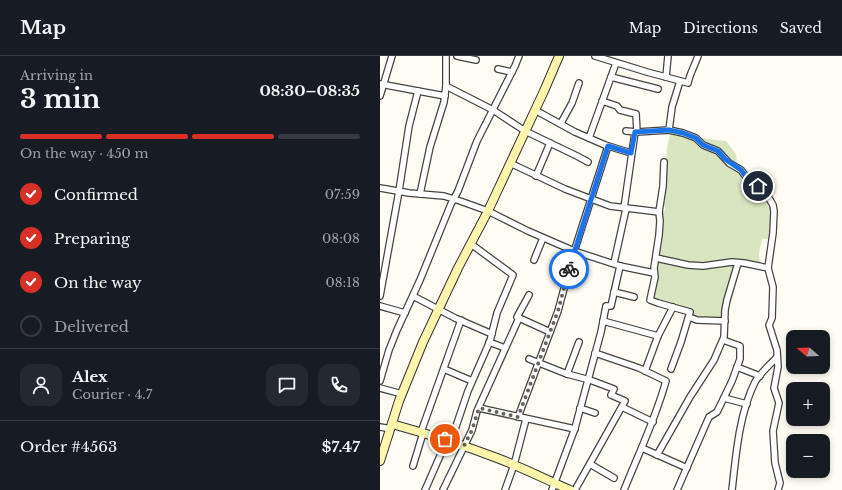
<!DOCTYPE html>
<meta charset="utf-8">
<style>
:root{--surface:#171b24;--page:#242831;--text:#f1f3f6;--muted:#9ea1a6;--line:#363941;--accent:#d93025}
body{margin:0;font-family:"Libre Baskerville",serif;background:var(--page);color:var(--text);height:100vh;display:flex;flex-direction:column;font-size:15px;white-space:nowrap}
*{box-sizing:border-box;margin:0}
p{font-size:13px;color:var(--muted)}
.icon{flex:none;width:22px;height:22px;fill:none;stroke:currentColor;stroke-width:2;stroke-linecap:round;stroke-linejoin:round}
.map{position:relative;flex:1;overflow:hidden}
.sheet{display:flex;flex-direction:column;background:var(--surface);width:380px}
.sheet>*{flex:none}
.needle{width:26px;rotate:289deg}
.tools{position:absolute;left:406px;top:274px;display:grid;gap:8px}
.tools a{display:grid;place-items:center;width:44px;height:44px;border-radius:8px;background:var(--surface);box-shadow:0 2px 6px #0003;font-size:20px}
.pin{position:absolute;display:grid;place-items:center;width:34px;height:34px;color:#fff;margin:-17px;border:2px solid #fff;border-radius:50%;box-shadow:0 1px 4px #0007}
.courier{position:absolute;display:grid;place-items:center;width:40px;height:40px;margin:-20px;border:3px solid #1a73e8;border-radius:50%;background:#fff;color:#222;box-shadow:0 1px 5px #0007}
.summary em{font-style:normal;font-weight:700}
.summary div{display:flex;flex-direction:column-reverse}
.summary{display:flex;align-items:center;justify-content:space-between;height:68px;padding:0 20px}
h1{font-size:26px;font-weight:700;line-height:30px}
.bar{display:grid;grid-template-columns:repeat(4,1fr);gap:6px 4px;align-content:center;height:48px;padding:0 20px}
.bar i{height:5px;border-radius:3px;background:var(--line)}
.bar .selected{background:var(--accent)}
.bar p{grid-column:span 4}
.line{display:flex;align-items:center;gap:10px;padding:0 20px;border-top:1px solid var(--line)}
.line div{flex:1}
.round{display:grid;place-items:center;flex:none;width:42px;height:42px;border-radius:12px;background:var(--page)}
ol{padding:0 20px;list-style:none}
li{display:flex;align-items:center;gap:12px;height:44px}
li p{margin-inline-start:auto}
li .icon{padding:4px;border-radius:50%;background:var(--accent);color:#fff;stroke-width:4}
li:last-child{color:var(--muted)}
li i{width:22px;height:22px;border:2px solid var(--line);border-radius:50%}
header{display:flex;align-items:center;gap:24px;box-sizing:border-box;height:56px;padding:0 20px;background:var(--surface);border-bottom:1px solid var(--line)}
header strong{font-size:19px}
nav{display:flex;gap:22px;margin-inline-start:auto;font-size:14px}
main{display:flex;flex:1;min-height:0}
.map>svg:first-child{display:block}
.cemetery{fill:#d9e5c0}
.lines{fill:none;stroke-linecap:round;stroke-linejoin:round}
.street-casing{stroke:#434343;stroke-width:8}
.secondary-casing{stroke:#323232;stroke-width:10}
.street{stroke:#fff;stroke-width:5.5}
.secondary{stroke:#fff6ae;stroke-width:8}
.done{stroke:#64635f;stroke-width:4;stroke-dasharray:0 7.2}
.route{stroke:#1a73e8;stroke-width:5}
</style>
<header>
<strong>Map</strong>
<nav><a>Map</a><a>Directions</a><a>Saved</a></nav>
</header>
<main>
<section class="sheet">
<div class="summary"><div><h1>3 min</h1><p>Arriving in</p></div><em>08:30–08:35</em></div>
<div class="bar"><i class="selected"></i><i class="selected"></i><i class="selected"></i><i></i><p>On the way · 450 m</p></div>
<ol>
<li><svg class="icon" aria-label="check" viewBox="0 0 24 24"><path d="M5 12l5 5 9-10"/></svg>Confirmed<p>07:59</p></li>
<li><svg class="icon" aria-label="check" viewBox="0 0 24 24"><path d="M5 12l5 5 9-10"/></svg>Preparing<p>08:08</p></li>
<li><svg class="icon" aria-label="check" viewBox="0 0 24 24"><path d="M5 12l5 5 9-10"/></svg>On the way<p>08:18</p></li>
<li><i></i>Delivered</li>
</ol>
<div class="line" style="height:72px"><a class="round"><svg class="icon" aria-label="person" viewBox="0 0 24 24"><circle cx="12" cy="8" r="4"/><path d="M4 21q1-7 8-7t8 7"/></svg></a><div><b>Alex</b><p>Courier · 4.7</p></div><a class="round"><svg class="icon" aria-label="chat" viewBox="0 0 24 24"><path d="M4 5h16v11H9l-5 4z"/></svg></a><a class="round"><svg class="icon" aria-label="phone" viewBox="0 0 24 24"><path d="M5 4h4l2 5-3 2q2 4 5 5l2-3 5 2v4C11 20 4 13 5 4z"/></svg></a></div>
<div class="line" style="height:52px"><div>Order #4563</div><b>$7.47</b></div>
</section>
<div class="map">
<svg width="462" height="434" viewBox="0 0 462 434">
<rect width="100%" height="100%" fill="#fffdf3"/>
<path class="cemetery" d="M292,77L311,79L327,83L346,85L356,98L357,107L360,117L382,135L391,150V183H382L379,198L380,207L367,204H357L346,237L342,263H319L271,243L283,155H285V150L283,149L287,91L290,78Z"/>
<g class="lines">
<defs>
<g id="street">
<path d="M77,0L96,4"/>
<path d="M215,0L267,16L308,27C310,17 315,9 318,0"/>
<path d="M118,13L132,16"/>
<path d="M231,21L278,33"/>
<path d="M286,21L288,0"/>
<path d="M0,28L65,40"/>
<path d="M66,30L113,54L145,75L197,100L208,106"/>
<path d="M0,40L12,0"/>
<path d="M222,45L237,50L240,54L256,58L257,76"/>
<path d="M155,54L195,76L225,89L251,97"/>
<path d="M181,67L192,47L199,27"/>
<path d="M289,74L292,51L300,25"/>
<path d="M246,75L257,76L289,74L303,77L316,82L323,89L338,95L349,107L361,114L367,122L375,127L387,139L393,149L394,155L393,177L388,212L393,231L392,262L389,269L397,294L398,311L394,332L399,347L393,375L395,407L400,427L398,434"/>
<path d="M209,82L236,7"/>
<path d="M284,106L283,130L279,156L280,165L279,179L274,212L275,221L270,244L278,247L310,256L301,286L291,313"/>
<path d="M130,107L185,133L230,150L279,156"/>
<path d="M156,120L170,87"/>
<path d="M0,132L29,137L64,140L80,145L108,155L148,175L194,195L240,210L274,217"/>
<path d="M40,138L50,91L64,46L66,30V0"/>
<path d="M244,152L255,76"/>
<path d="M276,202L308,209L323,210L352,206L364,207L388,212"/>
<path d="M154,204L163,182"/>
<path d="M234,207L246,153"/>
<path d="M234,236L254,241"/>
<path d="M149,239L137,261L170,276"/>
<path d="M0,240L19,135L29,70L38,35"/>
<path d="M33,240L75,262L112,278"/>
<path d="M0,250L25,257"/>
<path d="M309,261L317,264L345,265"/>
<path d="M223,265L278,280"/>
<path d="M109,286L125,292"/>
<path d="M215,297L259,312L286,325C275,364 259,397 244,434"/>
<path d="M149,303L187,318L210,324L234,333L231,339L245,345L195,434"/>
<path d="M357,311L380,320"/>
<path d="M64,313L92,325"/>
<path d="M265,315L278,280L293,251"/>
<path d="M187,318L199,286"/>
<path d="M0,325L9,294L17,274L40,224L71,148L78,135L97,85L135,10L139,0"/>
<path d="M0,332L22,338"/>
<path d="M344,342L367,348"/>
<path d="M242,351L273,366"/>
<path d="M99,352L195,373"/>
<path d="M200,352L215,357"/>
<path d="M138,361L178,255L193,199L228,90"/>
<path d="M0,371L11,373"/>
<path d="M41,376L81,264"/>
<path d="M71,385L88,335L110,285L117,257L133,219L91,188"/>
<path d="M262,392L307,412"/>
<path d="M277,399L310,341L334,304L340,290L344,281L345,254L347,244L358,207"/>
<path d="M210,408L234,422"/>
<path d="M33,410L43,377"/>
<path d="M45,434L67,384"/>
<path d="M63,434L92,374L97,355L139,262"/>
<path d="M125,434L134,409L146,363"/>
<path d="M172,434L195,372L221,276L226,250H231L240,210"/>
<path d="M297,434L329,361L337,356L352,325L360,303V290L343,284"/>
<path d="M352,434C356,399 359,358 375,326C380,317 390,309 397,301"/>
</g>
<g id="secondary">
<path d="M12,368C48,378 83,389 117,402C141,411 165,423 190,434"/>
<path d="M0,405L19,345L43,286L78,212L108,155L164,35L179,0"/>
</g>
</defs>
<use href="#street" class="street-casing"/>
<use href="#secondary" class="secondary-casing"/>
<use href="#street" class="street"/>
<use href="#secondary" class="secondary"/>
</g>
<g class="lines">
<path class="done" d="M65,383L84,390L92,374L99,352L138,361L178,255L189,213"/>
<path class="route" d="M189,213L228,90L251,97L255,76L289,74L303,77L316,82L323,89L338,95L345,103L361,114L367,122L378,130"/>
</g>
</svg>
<div class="tools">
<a><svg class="needle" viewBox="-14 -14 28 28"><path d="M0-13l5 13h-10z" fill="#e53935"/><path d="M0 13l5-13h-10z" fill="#9ea1a6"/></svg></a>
<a>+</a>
<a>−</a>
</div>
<div class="pin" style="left:65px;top:383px;background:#ea580c"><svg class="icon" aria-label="bag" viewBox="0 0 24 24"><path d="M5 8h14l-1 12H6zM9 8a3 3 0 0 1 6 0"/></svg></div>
<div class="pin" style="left:378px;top:130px;background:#1f2937"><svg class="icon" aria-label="home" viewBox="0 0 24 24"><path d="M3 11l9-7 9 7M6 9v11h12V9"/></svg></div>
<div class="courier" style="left:189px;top:213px"><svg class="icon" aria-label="bike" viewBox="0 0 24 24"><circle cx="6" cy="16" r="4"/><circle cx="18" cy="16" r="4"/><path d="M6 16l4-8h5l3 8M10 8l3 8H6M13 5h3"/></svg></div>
</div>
</main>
